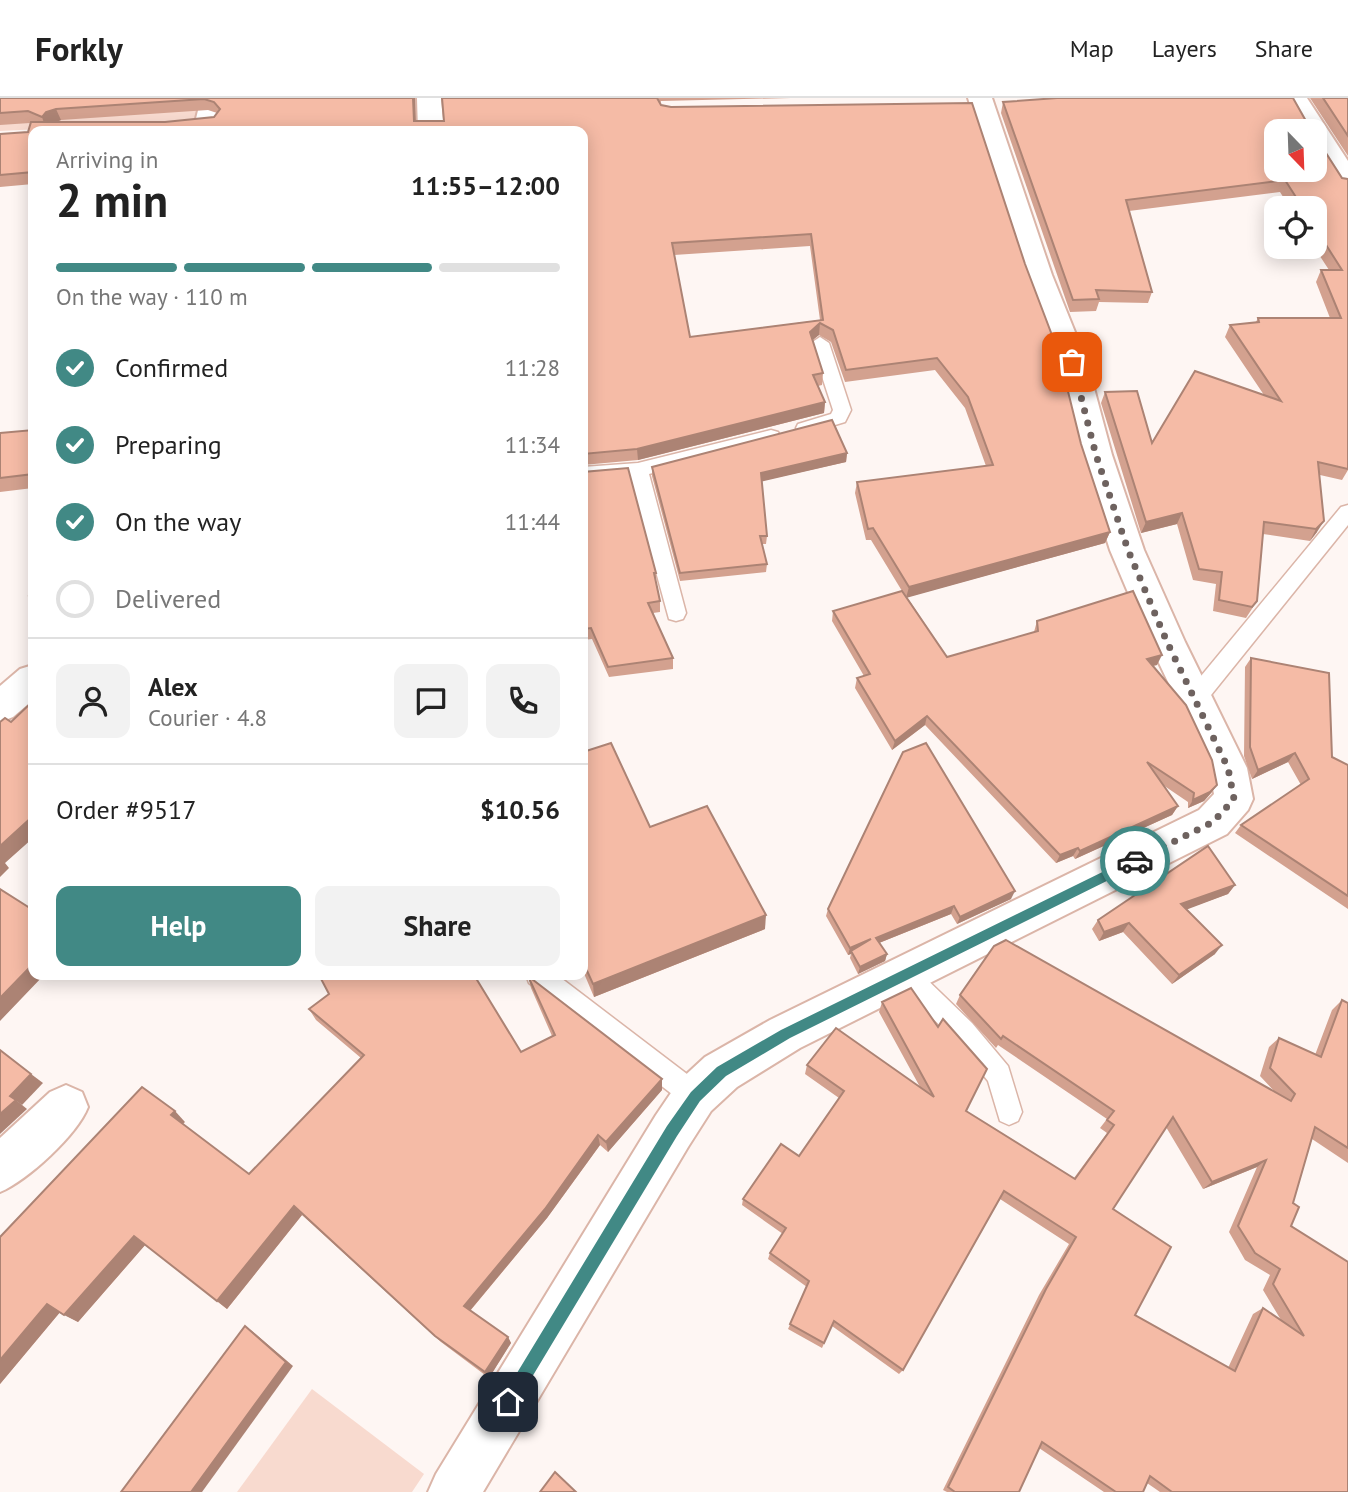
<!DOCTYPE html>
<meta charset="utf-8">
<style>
:root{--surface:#fff;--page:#f2f2f2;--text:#222;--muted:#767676;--line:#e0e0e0;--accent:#418985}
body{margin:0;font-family:"PT Sans",sans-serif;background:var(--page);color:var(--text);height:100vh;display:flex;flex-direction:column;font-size:26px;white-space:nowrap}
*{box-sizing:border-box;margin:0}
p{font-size:23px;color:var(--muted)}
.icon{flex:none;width:38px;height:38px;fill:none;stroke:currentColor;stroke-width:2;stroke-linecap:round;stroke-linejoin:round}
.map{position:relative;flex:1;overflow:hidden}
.sheet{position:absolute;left:28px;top:28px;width:560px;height:854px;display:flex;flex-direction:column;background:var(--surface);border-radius:14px;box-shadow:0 4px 18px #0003}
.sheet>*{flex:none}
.needle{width:46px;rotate:157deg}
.controls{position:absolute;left:1264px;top:21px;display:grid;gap:14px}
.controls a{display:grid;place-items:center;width:63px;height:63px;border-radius:14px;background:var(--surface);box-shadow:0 4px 18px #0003;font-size:35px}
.pin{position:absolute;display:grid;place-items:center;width:60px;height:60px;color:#fff;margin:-30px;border-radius:14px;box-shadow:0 4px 10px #0006}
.courier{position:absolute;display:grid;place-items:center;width:70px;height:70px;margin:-35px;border:5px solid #418985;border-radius:50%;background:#fff;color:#222;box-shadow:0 2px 9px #0007}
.head em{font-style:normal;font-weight:800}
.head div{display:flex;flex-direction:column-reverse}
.head{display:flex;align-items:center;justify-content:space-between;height:119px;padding:0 28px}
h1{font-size:46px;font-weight:800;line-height:52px}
.bar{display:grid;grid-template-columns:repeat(4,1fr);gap:10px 7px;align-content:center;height:84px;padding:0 28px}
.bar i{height:9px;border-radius:5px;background:var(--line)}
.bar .current{background:var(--accent)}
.bar p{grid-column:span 4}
.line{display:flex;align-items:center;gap:18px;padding:0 28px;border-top:2px solid var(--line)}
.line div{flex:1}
.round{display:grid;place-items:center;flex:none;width:74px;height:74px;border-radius:14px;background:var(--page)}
ol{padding:0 28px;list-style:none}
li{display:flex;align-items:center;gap:21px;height:77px}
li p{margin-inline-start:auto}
li .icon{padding:7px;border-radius:50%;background:var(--accent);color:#fff;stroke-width:4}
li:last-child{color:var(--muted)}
li i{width:38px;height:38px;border:4px solid var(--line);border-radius:50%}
.button{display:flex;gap:14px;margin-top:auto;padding:14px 28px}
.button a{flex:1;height:80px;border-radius:14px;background:var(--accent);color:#fff;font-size:28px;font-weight:800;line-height:80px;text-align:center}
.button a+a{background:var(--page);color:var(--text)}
header{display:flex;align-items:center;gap:42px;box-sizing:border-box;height:98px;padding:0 35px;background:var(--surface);border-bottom:2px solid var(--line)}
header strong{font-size:33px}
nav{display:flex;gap:38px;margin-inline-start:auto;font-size:24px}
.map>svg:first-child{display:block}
.green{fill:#f8dacf}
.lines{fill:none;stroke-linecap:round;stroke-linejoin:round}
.lane-casing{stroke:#dbb5a8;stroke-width:3}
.street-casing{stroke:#dbb5a8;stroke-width:4}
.lane{fill:#fff;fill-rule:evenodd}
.street{fill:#fff;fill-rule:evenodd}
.wall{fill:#d3a18f;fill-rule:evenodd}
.shaded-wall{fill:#ac8374}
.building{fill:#f5bba6;stroke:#ac8374;stroke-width:2;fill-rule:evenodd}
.route{fill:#418985}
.done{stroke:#6e625f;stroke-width:7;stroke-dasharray:0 12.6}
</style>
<header>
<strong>Forkly</strong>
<nav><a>Map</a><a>Layers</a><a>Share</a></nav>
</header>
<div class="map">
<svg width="1348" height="1394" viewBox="0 0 1348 1394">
<rect width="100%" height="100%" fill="#fef6f3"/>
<g class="green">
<path d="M0,0H208L204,23L0,33Z"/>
<path d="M312,1291L424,1376L412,1394H237Z"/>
</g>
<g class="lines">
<defs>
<g id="lane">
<path d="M820,239L829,245L851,312L845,324L805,336L798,334L796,330L798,326L831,316L833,312L811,245Z"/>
<path d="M771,332L778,334L780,338L778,342L649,376L686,515L683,521L676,523L669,521L630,379L583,383V369L638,365Z"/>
<path d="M1348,407V427L1203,607L1195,610L1187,607L1184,601L1187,595L1341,409Z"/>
<path d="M905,866L914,869L972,925L1008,968L1022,1014L1018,1023L1009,1027L1000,1023L988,983L954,941L896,885L893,877L896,869Z"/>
<path d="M526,877H557L704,989L708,998L704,1007L695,1011L686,1007L529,885Z"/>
</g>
<g id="street">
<path d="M201,0H225L219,33H193Z"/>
<path d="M417,0H441L444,33H418Z"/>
<path d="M968,0H992L1052,177L1087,264L1112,357L1144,452L1185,544L1247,670L1253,701L1248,712L1227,736L800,950L737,989L711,1013L688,1049L483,1394H428L436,1376L656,1017L679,983L705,959L770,922L1199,712L1214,696L1209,670L1149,544L1110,452L1080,357L1057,264L1024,177Z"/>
<path d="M1283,0H1307L1348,63V92L1339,90L1314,51V33H1303Z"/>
<path d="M33,567V602L13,619L0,624V588L20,571Z"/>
<path d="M66,987L82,994L88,1009C77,1037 28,1082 0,1094V1040L50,994Z"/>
</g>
</defs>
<use href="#lane" class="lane-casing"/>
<use href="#street" class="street-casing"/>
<use href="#lane" class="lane"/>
<use href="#street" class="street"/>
</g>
<g class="wall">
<path d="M0,0H415L416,23H444L442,0H791L661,3L660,6L1081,346L1110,434L1105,445L907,499L947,559L1034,534L1037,523L1157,567L1152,568L1217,687L1211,695L1204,703L1188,710V704L1163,687L1178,708L1172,717L1075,761L1073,758L1056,765L925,627L892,652L855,590L857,580L864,578L832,523L833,513L902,493L871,442H866L855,395L857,384L986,368L965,310L935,272L845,284L831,244L819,237L812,242L823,275L822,287L818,288L825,304L824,315L638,362L583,367V33H33V86L0,89V36L28,34L30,25L0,27ZM208,12L217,15L214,19L165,24H56L61,22ZM810,148L820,222L690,239L674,157Z"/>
<path d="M1310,0H1348V58Z"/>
<path d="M1003,4L1306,23L1342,80L1348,81V372L1342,382L1320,377L1317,434L1310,443L1263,436L1257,503L1246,520L1213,513L1216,486L1193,482L1177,426L1141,435L1101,305L1105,294L1152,345L1264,297L1225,239L1230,227L1256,224L1258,220H1330L1316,184L1321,172H1329L1314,149V110H1290L1280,94L1129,113L1152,194L1148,205L1099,204L1096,213L1070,214L1001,15Z"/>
<path d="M33,332V390L0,394V335Z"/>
<path d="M847,355L846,364L761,383L767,438L766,446H762L767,466L766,474L680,483L652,378V369Z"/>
<path d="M583,374L656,475V486L660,503V514L653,515L673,560V571L609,579L592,541L583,542Z"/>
<path d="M1251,560L1332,659L1348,667V811L1235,735L1241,727L1301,687L1288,664L1252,681L1244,658L1245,569Z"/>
<path d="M583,654L650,729L765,831L594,899L583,873Z"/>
<path d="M1235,787L1228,796L1186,811L1215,856L1172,886L1123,834L1099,843L1092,831L1098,822Z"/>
<path d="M1011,801L957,826L951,816L879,845L887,856L885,863L858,876L850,860L851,856L848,857L826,818L828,811Z"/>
<path d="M528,878L662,981V992L608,1054L600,1047L547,1120L470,1213L508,1239L511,1245L489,1280L441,1244L302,1117L227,1211L145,1147L78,1224L60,1214L0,1286V1139L185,1024L183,1026L249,1076L361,960L316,922L309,911L521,954L552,938L531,890Z"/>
<path d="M960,897L1276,995L1260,978L1269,949L1279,940L1315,957L1332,912L1342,902L1348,905V1065L1312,1041L1293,1105L1291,1128L1348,1394H1160L1147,1385L1143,1394H1104L1039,1350L1019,1394H947L943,1392L1039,1197L1069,1146L1000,1101L903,1272L899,1276L832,1228L822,1250L788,1231L807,1189L768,1161L770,1155L783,1136L742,1107L743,1101L799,1058L839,1000L805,976L807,967L920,989L879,914L882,904L966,1013L1074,1080L1107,1035L1100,1030L1107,1021L998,947L996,950L956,906ZM1166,1029L1203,1091L1257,1069L1229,1134L1245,1162L1270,1177L1263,1192L1281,1222L1263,1210L1253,1216L1228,1270L1135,1217L1113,1111Z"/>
</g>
<g class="shaded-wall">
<path d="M413,0H415L416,33L414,23Z"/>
<path d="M56,11L61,22L51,26L46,31L42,19L46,14Z"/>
<path d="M820,225L819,237L808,246L810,234Z"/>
<path d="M825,304L824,315L638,362L637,351Z"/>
<path d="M847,355L846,364L760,384L761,375Z"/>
<path d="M1182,415L1177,426L1141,435L1146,424Z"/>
<path d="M1324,423L1317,434L1310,443L1316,431Z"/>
<path d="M1110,434L1105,445L906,500L909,489Z"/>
<path d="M1162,557L1157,567L1142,570L1147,561Z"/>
<path d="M927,618L925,627L892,652L895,643Z"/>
<path d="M1295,655L1288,664L1252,681L1258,672Z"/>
<path d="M1217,687L1211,695L1204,703L1188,710L1193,702Z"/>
<path d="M1178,708L1172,717L1075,761L1080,753Z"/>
<path d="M33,718V740L5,765L9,770L0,779V748Z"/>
<path d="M1078,750L1073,758L1056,765L1060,757Z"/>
<path d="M1235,787L1228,796L1175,816L1181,806Z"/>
<path d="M1015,793L1011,801L957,826L960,819Z"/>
<path d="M954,808L951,816L874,847L876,840Z"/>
<path d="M766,817L765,831L594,899L593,886Z"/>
<path d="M1129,825L1123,834L1099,843L1104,834Z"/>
<path d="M871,841L851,853V856L848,857L850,850Z"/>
<path d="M1222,847L1215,856L1172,886L1179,877Z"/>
<path d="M887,856L885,863L858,876L860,869Z"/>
<path d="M33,866V877H44L0,923V900Z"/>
<path d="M31,976L43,985L22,1007L10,998Z"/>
<path d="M662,981V992L608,1054L606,1044Z"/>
<path d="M16,1002L27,1011L0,1036V1016Z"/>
<path d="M175,1013L185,1024L181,1027L171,1017Z"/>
<path d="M598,1037L600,1047L547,1120L468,1215L464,1208Z"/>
<path d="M1266,1062L1257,1069L1203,1091L1212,1084Z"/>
<path d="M294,1108L302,1117L227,1211L217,1203Z"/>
<path d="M134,1138L146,1146L78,1224L64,1217Z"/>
<path d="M47,1206L61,1213L0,1286V1262Z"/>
<path d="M245,1228L253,1234L293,1268L202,1394H191Z"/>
<path d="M508,1239L511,1245L489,1280L485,1274Z"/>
</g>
<g class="building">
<path d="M0,0H413L414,23H444L442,0H657L661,7L671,9L972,5L1025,166L1058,253L1081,346L1110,434L909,489L873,430L868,431L857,384L993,367L968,299L937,260L846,272L833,232L820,225L810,234L823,275L813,277L825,304L637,351L583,356V33H33V74L0,77V36L28,34L31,24H165L214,19L220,11L214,4L204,1L56,11L46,14L42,19L28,13L0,15ZM811,136L823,222L690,239L672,145Z"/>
<path d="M1057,0H1293L1306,23L1316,24L1317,41L1342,80L1348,81V371L1318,364L1324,423L1316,431L1264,424L1257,503L1252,509L1219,502L1222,474L1199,471L1182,415L1146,424L1105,294L1137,293L1152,345L1195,273L1281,303L1230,227L1259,224L1258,220H1341L1321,172H1342L1314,128V110H1303L1285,82L1126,102L1152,194L1096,192L1099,201L1073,202L1003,4ZM1276,33H1314V72H1276Z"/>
<path d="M1323,0H1348V38Z"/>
<path d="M832,322L847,355L761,375L767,438H760L767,466L680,475L652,369Z"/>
<path d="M33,332V376L0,380V335Z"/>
<path d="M628,370L656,475H654L660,503L648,505L673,560L608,569L591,530L583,531V374Z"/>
<path d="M33,472V496L29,497Z"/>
<path d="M902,493L947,559L1038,533L1037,523L1133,493L1162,557L1147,561L1186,607L1212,662L1217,687L1210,694L1193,702L1194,695L1147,664L1178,708L1080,753L1078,750L1060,757L927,618L895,643L857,580L870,576L833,513Z"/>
<path d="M1251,560L1329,575L1332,659L1348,667V798L1241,727L1309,681L1295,655L1258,672L1250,649Z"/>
<path d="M33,603V718L0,748V624L5,620L11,624Z"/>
<path d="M611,645L650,729L707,708L766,817L593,886L583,864V654Z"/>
<path d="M926,645L1015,793L960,819L954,808L876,840L887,856L860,869L851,853L871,841L850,850L828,811L903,654Z"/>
<path d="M1208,748L1235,787L1181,806L1222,847L1179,877L1129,825L1104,834L1098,822Z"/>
<path d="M0,791L33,812V866L0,900Z"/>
<path d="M1006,842L1291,1003L1295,996L1270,970L1279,940L1321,959L1342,902L1348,905V1050L1315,1029L1293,1105L1299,1109L1291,1128L1348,1164V1394H1172L1150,1378L1143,1394H1116L1042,1344L1019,1394H955L948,1389L1046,1191L1076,1139L1004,1093L903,1272L834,1223L824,1245L790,1226L809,1183L770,1155L786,1130L743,1101L781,1046L799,1058L844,993L807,967L836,930L934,999L882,904L911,890L938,929L943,921L987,971L966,1013L1075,1081L1114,1027L1107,1022L1114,1013L1003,938L1001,941L960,897L994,848ZM1173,1019L1212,1084L1266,1062L1238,1128L1255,1155L1280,1171L1273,1186L1304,1238L1263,1210L1235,1273L1135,1217L1171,1149L1113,1111Z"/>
<path d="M319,877H474L521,954L555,937L528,878L662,981L606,1044L598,1037L545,1111L464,1208L508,1239L485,1274L435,1238L294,1108L217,1203L134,1138L64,1217L47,1206L0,1262V1139L142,989L175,1013L171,1017L249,1076L364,957L309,911L329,896Z"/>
<path d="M0,952L31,976L10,998L16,1002L0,1016Z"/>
<path d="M245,1228L286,1264L191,1394H121Z"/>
<path d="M555,1374L576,1394H540Z"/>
</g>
<path class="route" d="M1135,758L1139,759V767L790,940L726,978L700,1003L677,1038L514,1309L508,1311L503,1309L501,1304L503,1298L667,1028L691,994L717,969L781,932Z"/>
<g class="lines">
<path class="done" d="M1072,264L1096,357L1128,452L1167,544L1228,670L1234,701L1213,724L1135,763"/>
</g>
</svg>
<div class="controls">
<a><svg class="needle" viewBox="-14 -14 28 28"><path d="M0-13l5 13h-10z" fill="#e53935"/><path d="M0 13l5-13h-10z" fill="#767676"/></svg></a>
<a><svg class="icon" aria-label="locate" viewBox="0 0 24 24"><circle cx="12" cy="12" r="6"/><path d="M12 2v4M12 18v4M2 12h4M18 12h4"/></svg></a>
</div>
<div class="pin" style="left:1072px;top:264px;background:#ea580c"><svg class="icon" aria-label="bag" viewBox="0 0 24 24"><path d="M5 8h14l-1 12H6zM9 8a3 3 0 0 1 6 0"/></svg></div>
<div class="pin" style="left:508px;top:1304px;background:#1f2937"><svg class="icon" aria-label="home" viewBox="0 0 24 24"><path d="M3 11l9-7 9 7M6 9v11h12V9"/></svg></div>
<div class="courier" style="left:1135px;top:763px"><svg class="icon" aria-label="car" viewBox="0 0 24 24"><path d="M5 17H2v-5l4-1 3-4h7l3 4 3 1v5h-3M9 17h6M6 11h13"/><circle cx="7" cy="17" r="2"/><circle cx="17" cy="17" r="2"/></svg></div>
<section class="sheet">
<div class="head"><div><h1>2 min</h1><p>Arriving in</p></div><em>11:55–12:00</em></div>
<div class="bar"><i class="current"></i><i class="current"></i><i class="current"></i><i></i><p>On the way · 110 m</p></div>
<ol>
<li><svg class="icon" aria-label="check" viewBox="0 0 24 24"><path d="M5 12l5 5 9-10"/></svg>Confirmed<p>11:28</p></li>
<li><svg class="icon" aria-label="check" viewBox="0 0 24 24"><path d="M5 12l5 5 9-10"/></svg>Preparing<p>11:34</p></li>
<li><svg class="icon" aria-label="check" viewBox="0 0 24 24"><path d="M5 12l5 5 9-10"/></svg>On the way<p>11:44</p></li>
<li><i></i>Delivered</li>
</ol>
<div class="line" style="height:126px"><a class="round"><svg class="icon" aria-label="person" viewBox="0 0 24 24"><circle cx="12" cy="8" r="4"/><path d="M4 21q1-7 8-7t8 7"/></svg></a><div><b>Alex</b><p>Courier · 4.8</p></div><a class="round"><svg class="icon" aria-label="chat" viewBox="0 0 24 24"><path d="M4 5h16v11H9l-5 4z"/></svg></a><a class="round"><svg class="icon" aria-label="phone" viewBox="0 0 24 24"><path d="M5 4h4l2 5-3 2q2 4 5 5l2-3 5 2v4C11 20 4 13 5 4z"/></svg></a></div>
<div class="line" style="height:91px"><div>Order #9517</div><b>$10.56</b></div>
<div class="button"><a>Help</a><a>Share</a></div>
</section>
</div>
